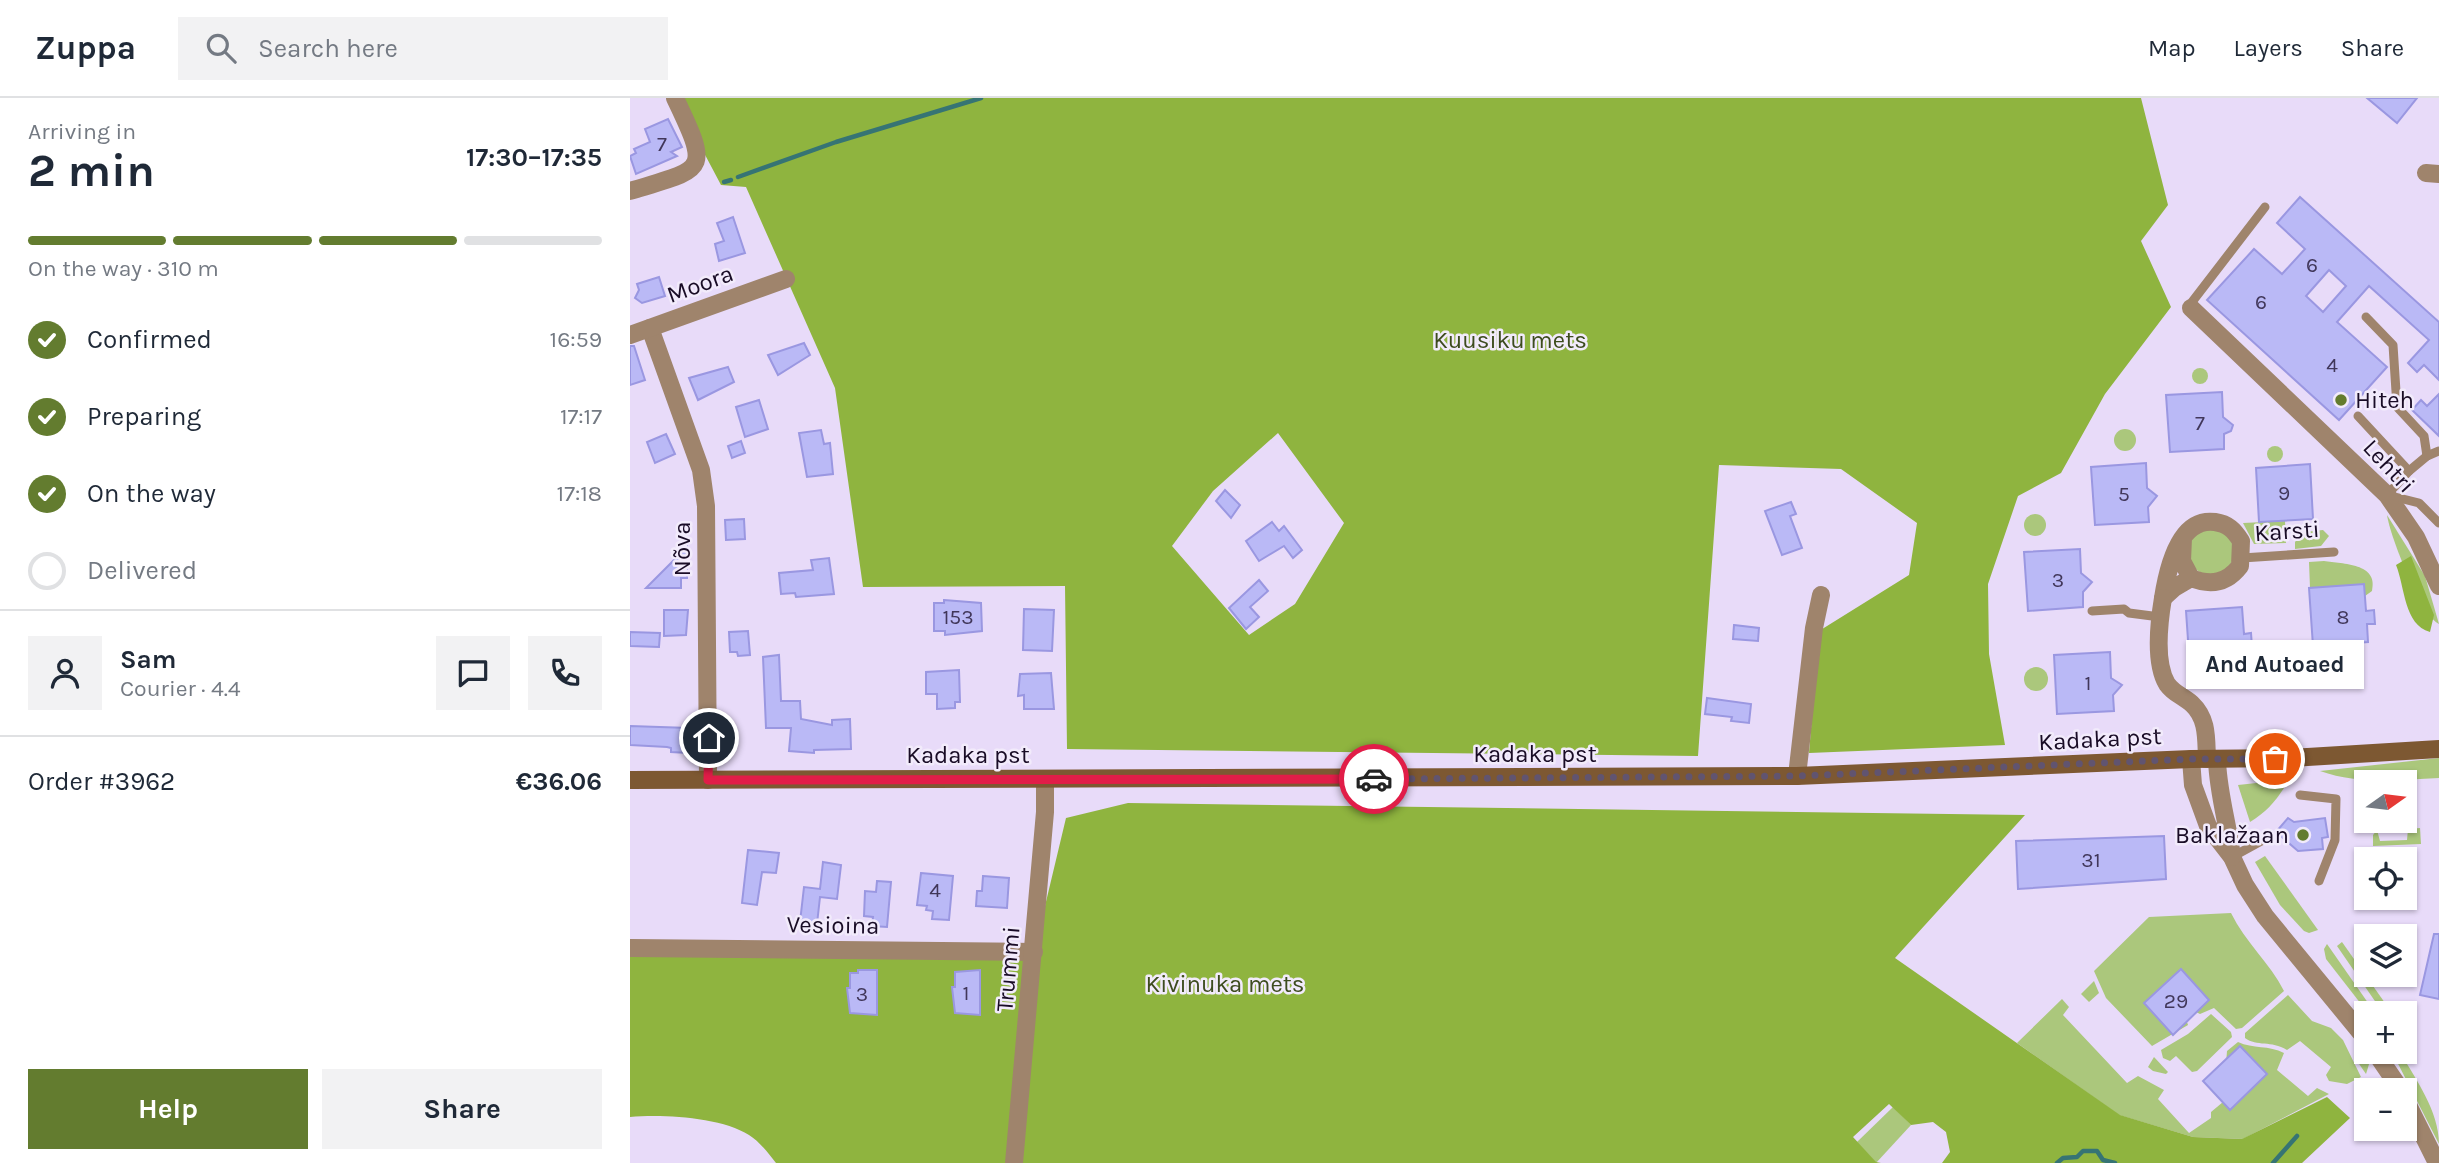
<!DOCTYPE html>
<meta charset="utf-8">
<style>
:root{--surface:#fff;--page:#f2f2f3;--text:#1f2937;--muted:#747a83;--line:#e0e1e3;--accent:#637c2f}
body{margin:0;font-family:Karla,sans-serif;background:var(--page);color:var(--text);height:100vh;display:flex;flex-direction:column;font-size:26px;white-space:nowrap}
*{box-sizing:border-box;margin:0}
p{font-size:23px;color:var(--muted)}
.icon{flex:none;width:38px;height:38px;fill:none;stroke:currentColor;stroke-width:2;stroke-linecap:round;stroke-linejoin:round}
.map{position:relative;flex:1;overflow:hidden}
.drawer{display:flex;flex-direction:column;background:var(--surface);width:630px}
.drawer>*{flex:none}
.needle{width:46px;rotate:76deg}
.fabs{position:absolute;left:1724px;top:672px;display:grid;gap:14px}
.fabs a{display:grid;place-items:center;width:63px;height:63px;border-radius:0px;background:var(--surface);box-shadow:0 2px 5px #0004;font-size:35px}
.pin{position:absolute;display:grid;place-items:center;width:60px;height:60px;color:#fff;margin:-30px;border:4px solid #fff;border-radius:50%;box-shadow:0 2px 7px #0007}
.courier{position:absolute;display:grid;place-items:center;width:70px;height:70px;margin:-35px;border:5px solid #e11d48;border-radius:50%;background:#fff;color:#222;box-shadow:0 2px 9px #0007}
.bubble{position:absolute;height:49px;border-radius:0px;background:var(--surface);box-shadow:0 2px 5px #0004;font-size:23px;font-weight:700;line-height:49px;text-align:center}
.summary em{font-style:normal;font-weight:700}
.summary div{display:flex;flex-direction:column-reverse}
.summary{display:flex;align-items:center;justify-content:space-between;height:119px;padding:0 28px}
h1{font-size:46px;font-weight:700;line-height:52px}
.bar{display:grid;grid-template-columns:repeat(4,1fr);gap:10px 7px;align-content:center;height:84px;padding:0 28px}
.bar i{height:9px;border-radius:5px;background:var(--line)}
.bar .selected{background:var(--accent)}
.bar p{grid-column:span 4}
.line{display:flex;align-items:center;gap:18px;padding:0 28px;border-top:2px solid var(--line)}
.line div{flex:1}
.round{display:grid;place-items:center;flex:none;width:74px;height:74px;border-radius:0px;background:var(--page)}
ol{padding:0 28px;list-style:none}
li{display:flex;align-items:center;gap:21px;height:77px}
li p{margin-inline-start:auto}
li .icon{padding:7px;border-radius:50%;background:var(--accent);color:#fff;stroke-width:4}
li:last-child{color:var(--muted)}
li i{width:38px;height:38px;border:4px solid var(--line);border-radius:50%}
.action{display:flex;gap:14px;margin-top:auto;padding:14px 28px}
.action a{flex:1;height:80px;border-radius:0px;background:var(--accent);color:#fff;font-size:28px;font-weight:700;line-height:80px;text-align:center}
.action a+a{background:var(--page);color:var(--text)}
header{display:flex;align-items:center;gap:42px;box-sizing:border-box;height:98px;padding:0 35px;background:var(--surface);border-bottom:2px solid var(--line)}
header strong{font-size:33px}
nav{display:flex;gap:38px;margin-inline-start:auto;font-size:24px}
.search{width:490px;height:63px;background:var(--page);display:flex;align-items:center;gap:18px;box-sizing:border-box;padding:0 24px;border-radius:0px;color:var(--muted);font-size:26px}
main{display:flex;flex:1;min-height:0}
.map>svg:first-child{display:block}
.green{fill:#abc77c}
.forest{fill:#8fb43f;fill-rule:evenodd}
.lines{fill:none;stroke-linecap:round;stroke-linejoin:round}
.stream{stroke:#367474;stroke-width:4.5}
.building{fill:#bab9f6;stroke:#9a97e1;stroke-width:2;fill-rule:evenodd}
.service{stroke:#9f846c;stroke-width:9}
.minor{stroke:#9f846c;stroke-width:18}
.secondary{stroke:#7d5832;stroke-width:18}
.done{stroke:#615470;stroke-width:7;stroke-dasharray:0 12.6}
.route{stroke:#e11d48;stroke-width:9}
.poi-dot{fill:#637c2f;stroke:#f2ebfb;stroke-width:2.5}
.labels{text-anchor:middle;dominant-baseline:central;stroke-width:5;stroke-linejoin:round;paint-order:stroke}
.number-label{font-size:21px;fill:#41375a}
.street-label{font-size:24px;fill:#190c26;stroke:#f2ebfb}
.park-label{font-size:24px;fill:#3d4c1e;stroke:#f2ebfb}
.poi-label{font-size:24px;fill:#190c26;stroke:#f2ebfb;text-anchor:start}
</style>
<header>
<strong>Zuppa</strong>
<div class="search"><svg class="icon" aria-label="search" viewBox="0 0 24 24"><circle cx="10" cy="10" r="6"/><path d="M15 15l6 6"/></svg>Search here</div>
<nav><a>Map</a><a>Layers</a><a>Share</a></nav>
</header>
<main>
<section class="drawer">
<div class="summary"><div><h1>2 min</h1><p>Arriving in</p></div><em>17:30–17:35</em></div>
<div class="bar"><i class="selected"></i><i class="selected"></i><i class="selected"></i><i></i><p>On the way · 310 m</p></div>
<ol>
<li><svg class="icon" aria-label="check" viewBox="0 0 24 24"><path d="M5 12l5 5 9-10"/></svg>Confirmed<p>16:59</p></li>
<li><svg class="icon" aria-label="check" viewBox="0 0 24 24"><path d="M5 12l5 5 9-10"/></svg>Preparing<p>17:17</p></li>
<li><svg class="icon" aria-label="check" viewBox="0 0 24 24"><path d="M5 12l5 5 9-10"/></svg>On the way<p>17:18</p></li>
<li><i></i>Delivered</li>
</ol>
<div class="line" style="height:126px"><a class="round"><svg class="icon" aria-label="person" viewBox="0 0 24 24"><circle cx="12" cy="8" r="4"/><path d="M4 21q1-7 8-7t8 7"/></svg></a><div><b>Sam</b><p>Courier · 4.4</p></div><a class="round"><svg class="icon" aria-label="chat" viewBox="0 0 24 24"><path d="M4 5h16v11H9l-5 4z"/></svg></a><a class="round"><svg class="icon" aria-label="phone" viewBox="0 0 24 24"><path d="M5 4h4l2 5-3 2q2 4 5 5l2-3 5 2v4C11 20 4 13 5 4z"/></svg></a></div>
<div class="line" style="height:91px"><div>Order #3962</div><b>€36.06</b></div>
<div class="action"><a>Help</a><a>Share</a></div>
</section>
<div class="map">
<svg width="1809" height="1065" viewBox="0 0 1809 1065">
<rect width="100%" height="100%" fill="#e8dbf9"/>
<g class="green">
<circle cx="1570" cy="278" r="8"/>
<circle cx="1495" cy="342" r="11"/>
<circle cx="1645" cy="356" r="8"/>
<circle cx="1405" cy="427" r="11"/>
<path d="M1757,417L1795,478L1809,526C1791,518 1760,438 1757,417Z"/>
<path d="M1655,423L1656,445L1624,446L1613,425Z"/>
<circle cx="1581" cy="454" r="23"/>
<path d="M1693,432L1699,438L1691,448L1665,451V444L1674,434Z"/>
<path d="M1694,463C1713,466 1749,465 1742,493L1735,498L1734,486L1680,490L1679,464Z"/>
<circle cx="1406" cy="581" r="12"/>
<path d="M1809,660V680C1768,682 1730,687 1690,673Z"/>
<path d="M1654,682V690C1645,704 1635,715 1620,724L1608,687Z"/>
<path d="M1790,730L1791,746L1743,748V737L1747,732L1750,743L1777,742L1778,731Z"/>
<path d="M1635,758L1688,832L1679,835L1674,833L1650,807L1625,764Z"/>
<path d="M1601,815C1615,844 1640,865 1654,893L1612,930L1606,931L1584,910L1570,916L1566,914L1578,902L1550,871L1514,905L1543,937L1557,924L1558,927L1522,948L1476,900L1464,873L1519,819Z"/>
<path d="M1712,844L1755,905L1749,909L1707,848Z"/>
<path d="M1697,846L1743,912L1745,915H1738L1696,861L1694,851Z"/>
<path d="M1464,883L1469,895L1459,904L1451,896Z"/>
<path d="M1658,897L1682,923L1701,930L1713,942L1731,979L1717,986L1699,983L1696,977L1701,969L1670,943L1657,952C1641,942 1627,949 1615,940V935Z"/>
<path d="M1432,901L1439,909L1433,917L1497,985L1508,978L1534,992L1528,1001L1559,1035L1581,1020V1014L1593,1004L1597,953L1608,944C1623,951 1639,947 1654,955L1647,972L1678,998L1687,990L1699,996L1613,1041L1563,1039L1489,1017L1387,945Z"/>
<path d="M1581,916L1601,934L1602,939L1567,973L1562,974L1546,958L1540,963L1533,960L1531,952L1558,936Z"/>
<path d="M1724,942L1740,963L1736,976L1725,960Z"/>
<path d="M1762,954H1770C1786,982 1809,1013 1809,1046Z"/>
<path d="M1524,959L1538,974L1536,976L1523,973L1518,969Z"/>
<path d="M1263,1009L1281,1027L1246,1065L1227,1044Z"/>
</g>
<g class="forest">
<path d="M45,0H1511L1538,107L1511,143L1541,209L1475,296L1431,375L1388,398L1358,486L1359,556L1375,647L1179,655L1189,533L1279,477L1287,425L1211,371L1089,367L1068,658L437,651L435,488L233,489L205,290L116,89L91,87ZM648,335L714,425L665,506L619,537L542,448L583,393Z"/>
<path d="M1781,458L1804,517L1800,534C1774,527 1775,489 1766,467Z"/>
<path d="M498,705L1395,717L1265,860L1490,1017L1563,1039L1612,1041L1697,999L1720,1020L1672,1065H1312L1320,1054L1316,1034L1303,1024L1281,1027L1259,1006L1223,1039L1246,1064L1251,1065H146C139,1056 129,1043 119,1037C91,1019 32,1016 0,1019V849L404,854L436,720Z"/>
</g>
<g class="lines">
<g class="stream">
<path d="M108,79L206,44L351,0"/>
<path d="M94,84L101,82"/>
<path d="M1427,1065L1433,1060L1447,1059L1453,1053H1467L1473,1062L1485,1065"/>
<path d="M1643,1065L1667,1038"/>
</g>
</g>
<g class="building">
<path d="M1737,0H1787L1767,25Z"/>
<path d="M38,21L52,49L41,54L47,58L6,76L0,58L6,55L4,51L20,44L15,31Z"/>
<path d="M1670,99L1809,224V282L1794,267L1787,274L1778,265L1799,242L1739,188L1707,224L1757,269L1709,322L1577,202L1624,151L1652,176L1675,151L1647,125ZM1699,172L1716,188L1693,214L1676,198Z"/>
<path d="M103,119L115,155L89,163L85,146L94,143L87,125Z"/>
<path d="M29,179L35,198L12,205L5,200L9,192L7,186Z"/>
<path d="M174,245L180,257L148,277L138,257Z"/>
<path d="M0,248H4L15,282L0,287Z"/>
<path d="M98,269L104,284L68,302L59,280Z"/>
<path d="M1592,294L1593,319L1603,327L1601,333L1594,336V351L1540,354L1536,297Z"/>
<path d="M1809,296V338L1782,312L1791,302L1797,308Z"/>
<path d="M129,302L138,331L115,339L106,309Z"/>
<path d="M191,332L194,346L200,345L203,376L177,379L169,335Z"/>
<path d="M36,336L45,356L25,365L17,344Z"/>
<path d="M111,343L115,355L102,360L98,348Z"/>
<path d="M1516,365L1517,390L1527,398L1518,409L1519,424L1465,427L1461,369Z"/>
<path d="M1680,366L1683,421L1629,424L1626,370Z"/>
<path d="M595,392L610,407L601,420L586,403Z"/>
<path d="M1161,404L1166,416L1160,418L1172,450L1152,457L1135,413Z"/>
<path d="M114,421L115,441L96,442L95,422Z"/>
<path d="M642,424L649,433L654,428L672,452L663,460L654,448L629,463L616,443Z"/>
<path d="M57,449V480H51V490H16Z"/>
<path d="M1450,451L1451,475L1462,484L1453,494V509L1398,513L1394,454Z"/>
<path d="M199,460L204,496L166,499L165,495L151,496L149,475L183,472L181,462Z"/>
<path d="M629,482L638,493L620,509L629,519L616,531L599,510Z"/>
<path d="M1734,486L1736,513L1744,512L1745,526H1737L1738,544L1683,548L1679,490Z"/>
<path d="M314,502L351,505L352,533L315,537V533H304V505H314Z"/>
<path d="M1612,509L1614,536L1621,535L1622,549H1614L1616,567L1560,571L1556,513Z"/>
<path d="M394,511L424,512L422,553L393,552Z"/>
<path d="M34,512H58L56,537L34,538Z"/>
<path d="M1104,527L1129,530L1128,543L1103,541Z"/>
<path d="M118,533L120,557L108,558L107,554H100L99,534Z"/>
<path d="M0,534L30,535L29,549L0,548Z"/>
<path d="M1480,554L1481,580L1492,587L1483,597L1484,613L1427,616L1424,557Z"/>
<path d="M149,557L151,603H170L171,621L202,627V622L220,621L221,651L184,652V655L159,653L161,630H136L133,559Z"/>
<path d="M329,572L330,604H325V610L307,611V596H296V574Z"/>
<path d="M421,575L424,611H394V597L388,598L390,576Z"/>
<path d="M1077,600L1121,606L1119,625L1101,623L1102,619L1075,616Z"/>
<path d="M0,628L59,630L58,655L41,654V650L37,649L0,647Z"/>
<path d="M1658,720L1664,724L1695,720L1698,739L1692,740L1693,751L1668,753L1646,734Z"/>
<path d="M1534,738L1536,781L1388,791L1386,743Z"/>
<path d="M118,752L149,755L146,775L132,774L127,807L112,805Z"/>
<path d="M193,764L211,767L207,801L190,799L187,826L170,824L174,789L190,791Z"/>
<path d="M291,775L323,778L319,822L302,821L303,813L296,812L297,808L287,807Z"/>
<path d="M353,778L379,780L377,810L346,808L347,793H352Z"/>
<path d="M247,783L261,784L257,829L242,828L243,819L234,818L235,793L246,794Z"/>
<path d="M1804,836H1809V901L1790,897Z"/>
<path d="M1551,871L1579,902L1543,937L1514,905Z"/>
<path d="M228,872H247V917L220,915L217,890H220V875H228Z"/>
<path d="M350,872V917L325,915L322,889H325V874Z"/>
<path d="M1610,948L1637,976L1600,1012L1573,983Z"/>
</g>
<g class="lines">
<g class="service">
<path d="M1561,210L1562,204L1635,109"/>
<path d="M1736,219L1763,247L1767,309L1794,338L1797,358"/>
<path d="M1728,318L1779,373L1757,397L1789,405L1809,425"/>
<path d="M1779,373L1797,358L1809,353"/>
<path d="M1612,460L1704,454"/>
<path d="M1462,513L1494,511L1499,515L1530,519"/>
<path d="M1670,697L1706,701L1705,742L1689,783"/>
<path d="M1602,759L1633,742"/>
</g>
<g class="minor">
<path d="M1796,75L1809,76"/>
<path d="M0,93C76,70 81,75 45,0"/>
<path d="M1561,210L1757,397L1786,439L1809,488"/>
<path d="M20,230L71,372L76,408L78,682"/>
<path d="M0,237L156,181"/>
<path d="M1553,440L1552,463L1561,480C1581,488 1597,485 1610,468L1611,443C1604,432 1598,426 1585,424C1548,419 1537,474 1533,500L1544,490L1561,480"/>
<path d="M1533,500C1529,524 1524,564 1537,586C1544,596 1553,598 1562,606C1578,621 1576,641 1577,661"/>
<path d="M1561,661L1563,687L1578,728L1602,759L1615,787L1635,818L1736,941"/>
<path d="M1587,662C1588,695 1598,726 1602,759"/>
<path d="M1167,678L1184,530L1191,497"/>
<path d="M1,850L404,854"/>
<path d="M1745,954L1771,992"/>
<path d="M1774,999L1807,1065"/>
<path d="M384,1065L415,714V682"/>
</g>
<path class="secondary" d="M0,682L1167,678L1561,661L1661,660L1809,651"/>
</g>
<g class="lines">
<path class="done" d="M744,681L1167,678L1561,661H1645"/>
<path class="route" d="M79,640L78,682L744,681"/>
</g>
<g class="poi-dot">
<circle cx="1711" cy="302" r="7"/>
<circle cx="1673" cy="737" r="7"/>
</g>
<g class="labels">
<g class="number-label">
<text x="32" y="46">7</text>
<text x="1682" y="167">6</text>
<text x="1631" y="204">6</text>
<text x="1702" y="267">4</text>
<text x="1570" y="325">7</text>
<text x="1654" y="395">9</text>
<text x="1494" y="396">5</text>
<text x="1428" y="482">3</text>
<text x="328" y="519">153</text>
<text x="1713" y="519">8</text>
<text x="1458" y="585">1</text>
<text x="1461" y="762">31</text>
<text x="305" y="792">4</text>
<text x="336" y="895">1</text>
<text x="232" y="896">3</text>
<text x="1546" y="903">29</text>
</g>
<g class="street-label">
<text transform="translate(70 186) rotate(-20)">Moora</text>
<text transform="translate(1759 368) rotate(47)">Lehtri</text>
<text transform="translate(1657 433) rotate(-4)">Karsti</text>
<text transform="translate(52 451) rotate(-90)">Nõva</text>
<text transform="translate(1470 641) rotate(-3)">Kadaka pst</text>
<text x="905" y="656">Kadaka pst</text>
<text x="338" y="657">Kadaka pst</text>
<text transform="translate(203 827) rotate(1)">Vesioina</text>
<text transform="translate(378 871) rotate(-85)">Trummi</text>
</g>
<g class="park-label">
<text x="880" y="242">Kuusiku mets</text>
<text x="595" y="886">Kivinuka mets</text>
</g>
<g class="poi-label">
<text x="1725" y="302">Hiteh</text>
<text x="1659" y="737" text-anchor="end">Baklažaan</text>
</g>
</g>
</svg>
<div class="fabs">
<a><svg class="needle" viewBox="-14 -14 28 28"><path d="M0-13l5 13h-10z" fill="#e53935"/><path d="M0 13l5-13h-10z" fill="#747a83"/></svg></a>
<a><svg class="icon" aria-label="locate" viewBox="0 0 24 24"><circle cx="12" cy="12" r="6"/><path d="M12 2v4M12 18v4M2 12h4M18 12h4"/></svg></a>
<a><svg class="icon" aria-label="layers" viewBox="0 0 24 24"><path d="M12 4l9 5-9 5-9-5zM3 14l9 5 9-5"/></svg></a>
<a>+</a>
<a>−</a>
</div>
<div class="pin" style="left:1645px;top:661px;background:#ea580c"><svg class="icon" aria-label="bag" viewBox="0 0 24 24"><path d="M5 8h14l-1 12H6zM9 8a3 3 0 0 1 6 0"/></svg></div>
<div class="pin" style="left:79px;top:640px;background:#1f2937"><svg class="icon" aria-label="home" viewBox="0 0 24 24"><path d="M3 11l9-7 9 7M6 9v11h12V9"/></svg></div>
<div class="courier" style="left:744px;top:681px"><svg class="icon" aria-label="car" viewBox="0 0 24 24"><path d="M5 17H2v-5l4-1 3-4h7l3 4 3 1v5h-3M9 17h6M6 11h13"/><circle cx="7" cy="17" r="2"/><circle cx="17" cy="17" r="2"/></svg></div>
<div class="bubble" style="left:1556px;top:542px;width:178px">And Autoaed</div>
</div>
</main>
